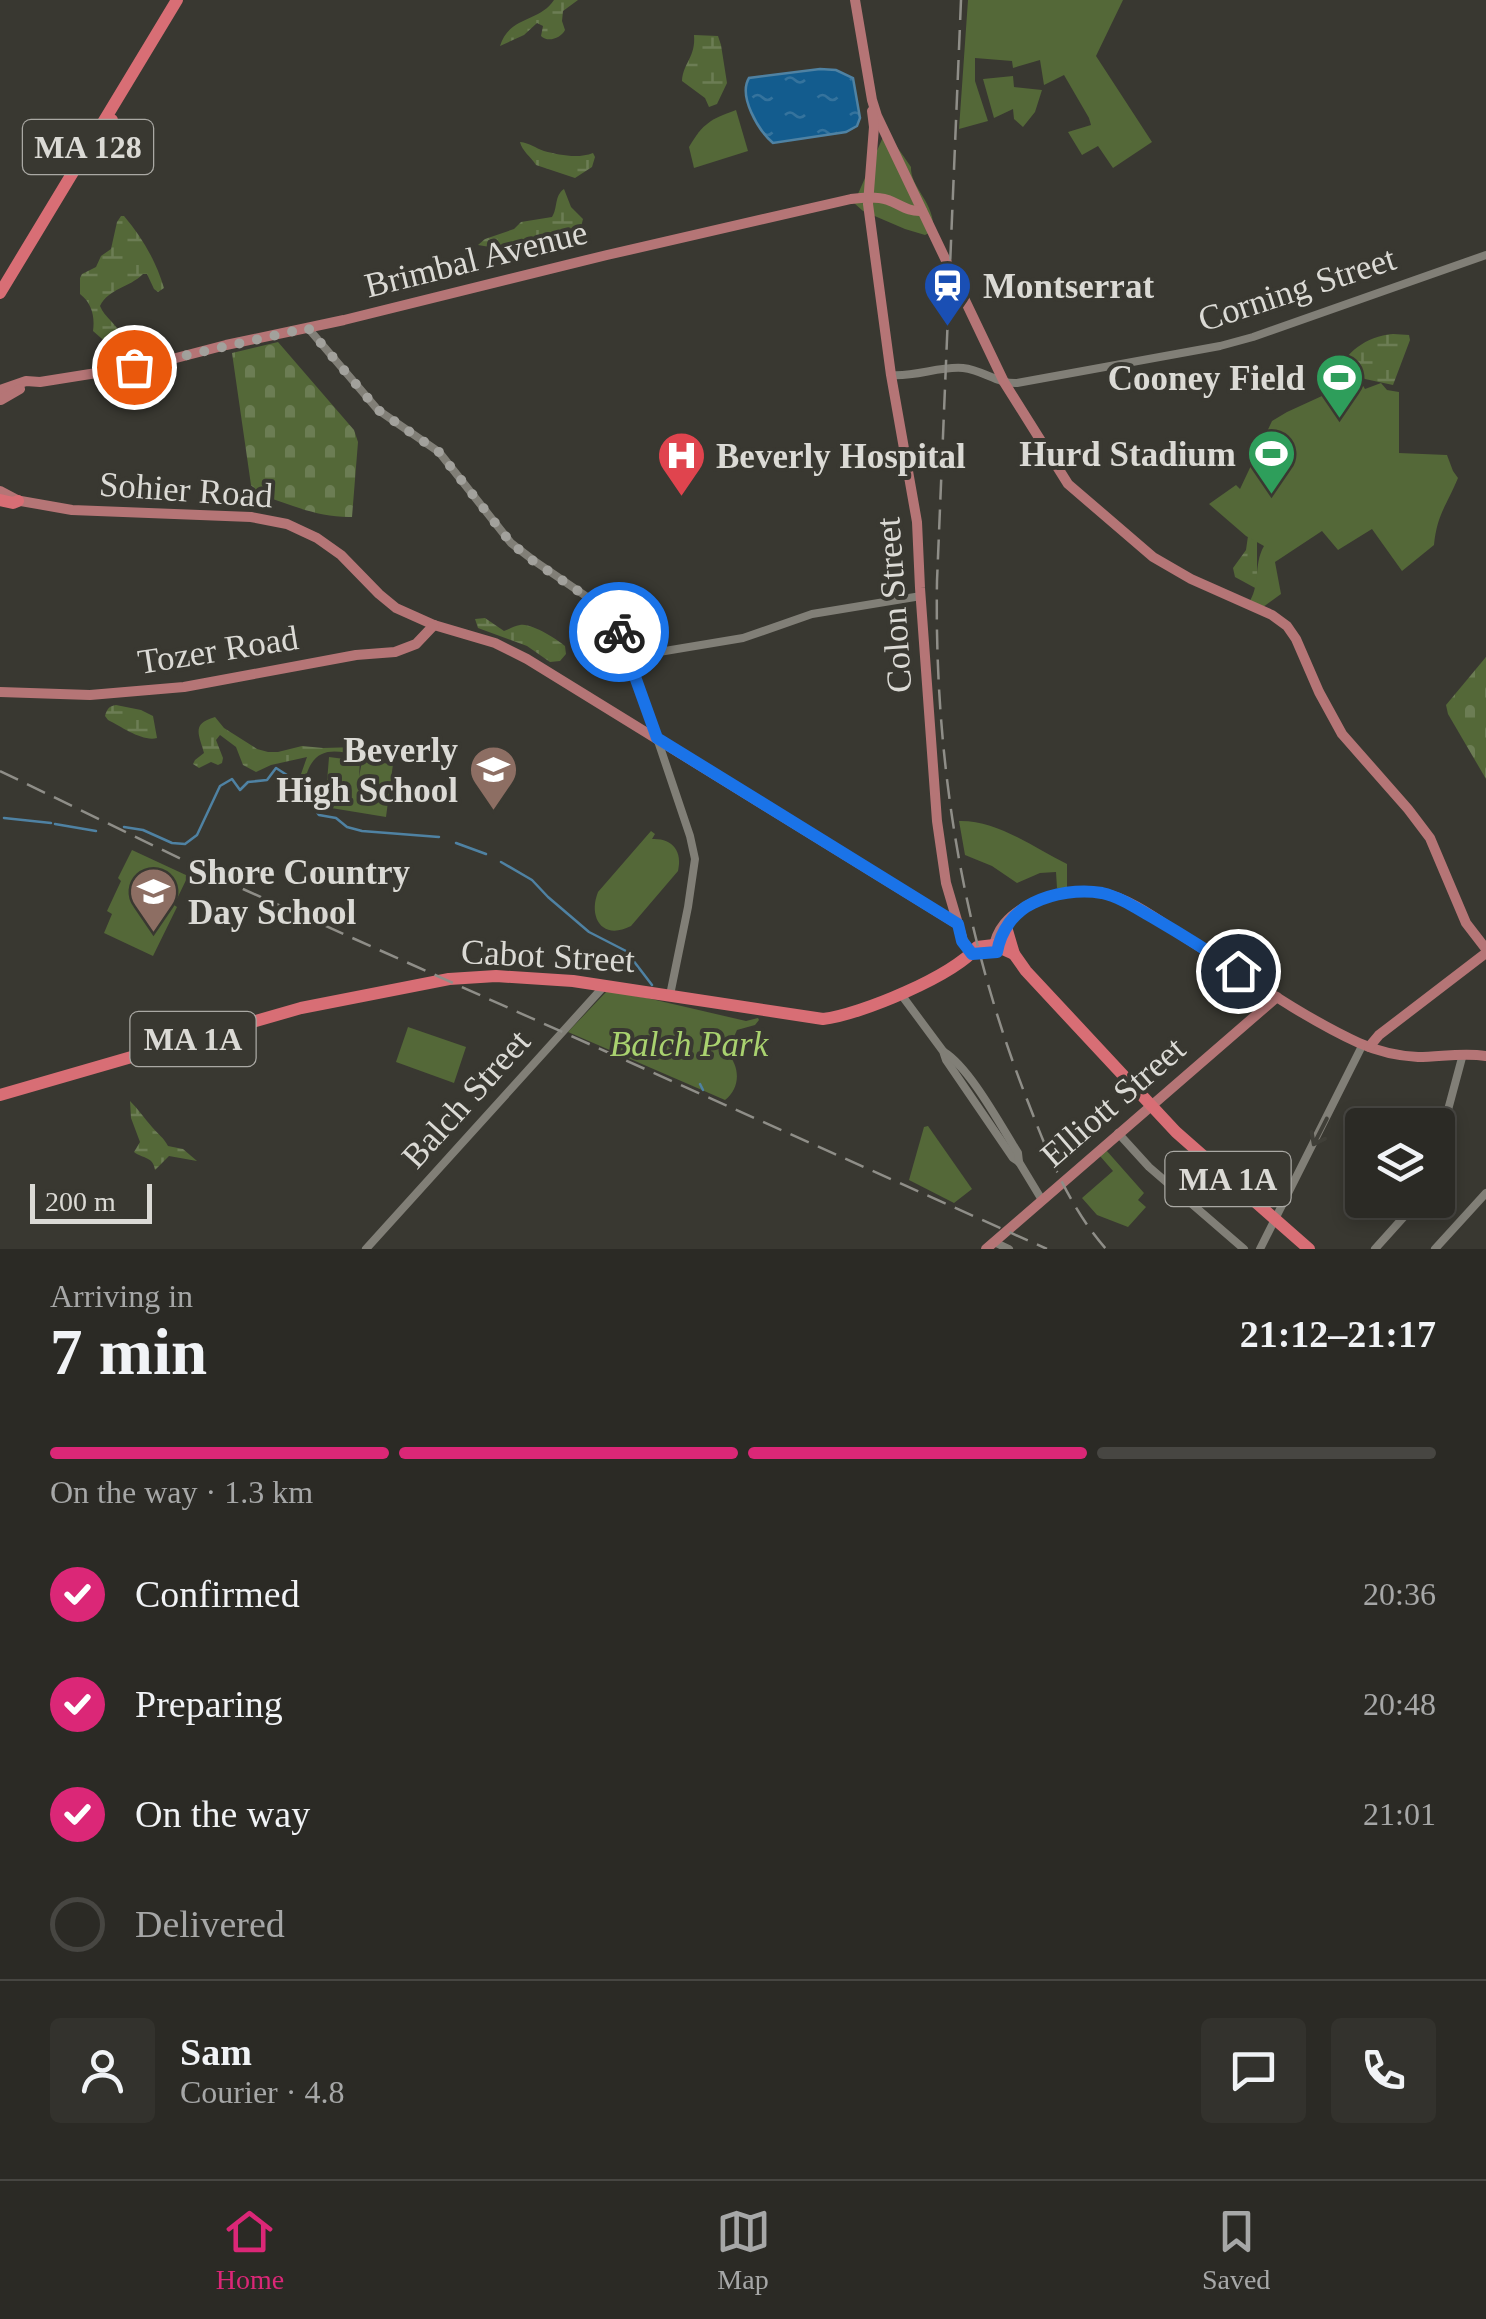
<!DOCTYPE html>
<meta charset="utf-8">
<style>
:root{--surface:#2b2a25;--page:#33322d;--text:#f1f3f6;--muted:#a6a7a7;--line:#474642;--accent:#db2777}
body{margin:0;font-family:Georgia,serif;background:var(--page);color:var(--text);height:100vh;display:flex;flex-direction:column;font-size:38px;white-space:nowrap}
*{box-sizing:border-box;margin:0}
p{font-size:32px;color:var(--muted)}
.icon{flex:none;width:55px;height:55px;fill:none;stroke:currentColor;stroke-width:2;stroke-linecap:round;stroke-linejoin:round}
.map{position:relative;height:1249px;overflow:hidden}
.drawer{display:flex;flex-direction:column;background:var(--surface);flex:1}
.drawer>*{flex:none}
.buttons{position:absolute;left:1345px;top:1108px;display:grid;gap:20px}
.buttons a{display:grid;place-items:center;width:110px;height:110px;border-radius:10px;background:var(--surface);box-shadow:0 5px 15px #0003,0 0 0 2px var(--line);font-size:50px}
.scale{position:absolute;left:30px;bottom:25px;width:122px;box-sizing:border-box;padding-left:10px;border:5px solid #dbdad5;border-top:0;font-size:28px;line-height:35px;white-space:nowrap;color:#dbdad5;-webkit-text-stroke:8px #393831;paint-order:stroke}
.pin{position:absolute;display:grid;place-items:center;width:85px;height:85px;color:#fff;margin:-42px;border:5px solid #fff;border-radius:50%;box-shadow:0 2px 10px #0007}
.courier{position:absolute;display:grid;place-items:center;width:100px;height:100px;margin:-50px;border:8px solid #1a73e8;border-radius:50%;background:#fff;color:#222;box-shadow:0 2px 12px #0007}
.head em{font-style:normal;font-weight:700}
.head div{display:flex;flex-direction:column-reverse}
.head{display:flex;align-items:center;justify-content:space-between;height:170px;padding:0 50px}
h1{font-size:65px;font-weight:700;line-height:75px}
.bar{display:grid;grid-template-columns:repeat(4,1fr);gap:15px 10px;align-content:center;height:120px;padding:0 50px}
.bar i{height:12px;border-radius:8px;background:var(--line)}
.bar .active{background:var(--accent)}
.bar p{grid-column:span 4}
.line{display:flex;align-items:center;gap:25px;padding:0 50px;border-top:2px solid var(--line)}
.line div{flex:1}
.round{display:grid;place-items:center;flex:none;width:105px;height:105px;border-radius:10px;background:var(--page)}
ol{padding:0 50px;list-style:none}
li{display:flex;align-items:center;gap:30px;height:110px}
li p{margin-inline-start:auto}
li .icon{padding:10px;border-radius:50%;background:var(--accent);color:#fff;stroke-width:4}
li:last-child{color:var(--muted)}
li i{width:55px;height:55px;border:5px solid var(--line);border-radius:50%}
.tabs{display:flex;justify-content:space-around;align-items:center;height:140px;border-top:2px solid var(--line);background:var(--surface);font-size:28px;color:var(--muted)}
.tabs a{display:grid;justify-items:center;gap:5px}
.tabs .active{color:var(--accent)}
.map>svg:first-child{display:block}
.wetland{fill:url(#wetland-marsh)}
.cemetery{fill:url(#cemetery-stones)}
.park{fill:#546838}
.water{fill:url(#water-ripples);stroke:#4f82a3;stroke-width:2.5}
.lines{fill:none;stroke-linecap:round;stroke-linejoin:round}
.stream{stroke:#4f82a3;stroke-width:2.5}
.minor{stroke:#817f77;stroke-width:8}
.major{stroke:#b57576;stroke-width:10}
.highway{stroke:#d86e75;stroke-width:12}
.rail{stroke:#8f8e88;stroke-width:2.5;stroke-dasharray:20 10;stroke-linecap:butt}
.oneway{stroke:#403f38}
.done{stroke:#a2a19c;stroke-width:10;stroke-dasharray:0 18}
.route{stroke:#1a73e8;stroke-width:12}
.labels{text-anchor:middle;dominant-baseline:central;stroke-width:8;stroke-linejoin:round;paint-order:stroke}
.shield{fill:#393831;stroke:#aaa9a4;stroke-width:2.5}
.shield-label{font-size:32px;font-weight:bold;fill:#dbdad5}
.street-label{font-size:35px;fill:#dbdad5;stroke:#393831}
.poi-label{font-size:35px;font-weight:bold;fill:#dbdad5;stroke:#393831;text-anchor:start}
.park-label{font-size:35px;font-style:italic;fill:#a9d26f;stroke:#393831}
</style>
<div class="map">
<svg width="1486" height="1249" viewBox="0 0 1486 1249">
<defs>
<pattern id="wetland-marsh" width="20" height="14" patternUnits="userSpaceOnUse" patternTransform="scale(2.5)"><rect width="20" height="14" fill="#546838"/><path d="M1 5h8M5 5V1M11 12h8M15 12V8" fill="none" stroke="#6c7d54"/></pattern>
<pattern id="cemetery-stones" width="16" height="16" patternUnits="userSpaceOnUse" patternTransform="scale(2.5)"><rect width="16" height="16" fill="#546838"/><path d="M2 7V4a2 2 0 0 1 4 0v3zM10 15v-3a2 2 0 0 1 4 0v3z" fill="#6c7d54"/></pattern>
<pattern id="water-ripples" width="26" height="14" patternUnits="userSpaceOnUse" patternTransform="scale(2.5)"><rect width="26" height="14" fill="#135c8e"/><path d="M2 4q2-2 4 0t4 0M15 11q2-2 4 0t4 0" fill="none" stroke="#35739d"/></pattern>
</defs>
<rect width="100%" height="100%" fill="#393831"/>
<g class="wetland">
<path d="M554,0H578L563,11L562,21L565,30C561,38 548,43 541,36L543,26L537,23L524,35L500,46C509,16 540,22 554,0Z"/>
<path d="M694,35L718,36L721,45L727,83L717,104L709,107L705,98L682,81C683,63 696,57 694,35Z"/>
<path d="M520,142C530,143 535,148 544,151C559,155 578,159 593,153L595,157L592,167L575,178L536,165C531,157 522,151 520,142Z"/>
<path d="M564,189L571,207L583,219L579,235L560,245L529,251L510,244L496,248L478,245L485,239L514,229L521,222L552,217C558,208 554,196 564,189Z"/>
<path d="M121,216H124C142,237 156,261 164,288L158,292L154,289L147,274H143C129,288 109,288 100,306C105,318 116,323 121,335L116,342L109,345L93,331C95,317 92,303 80,294V278L82,274L96,267L101,256L111,249L117,222Z"/>
<path d="M1393,334L1409,335L1410,340L1393,385L1365,379L1357,374L1335,378L1333,375C1347,353 1365,336 1393,334Z"/>
<path d="M1248,536L1257,541V589L1235,577L1233,568L1246,550Z"/>
<path d="M485,618L504,631C510,629 514,626 520,625C530,622 557,639 565,646L566,654L560,661L550,662L527,646L478,628L475,619Z"/>
<path d="M116,705L141,710L153,716L157,738C143,742 122,727 108,720L105,716C107,709 109,706 116,705Z"/>
<path d="M215,717L224,728L257,749L268,752H278L302,746L323,748L358,747L394,754L396,757C365,770 315,722 304,785L300,777L307,757L271,765L256,772L243,765L236,747L220,735L216,740L223,758L222,763L218,765L211,762L199,768L193,764L195,760L204,753C199,734 191,724 215,717Z"/>
<path d="M130,1101C138,1109 145,1119 152,1127C158,1134 164,1138 168,1146L183,1149L197,1161L169,1156L155,1170C153,1156 143,1159 134,1152L140,1142L131,1118Z"/>
</g>
<g class="cemetery">
<path d="M278,342L354,430L358,442L352,517C319,518 288,504 256,493L251,485L232,353Z"/>
<path d="M1486,657V779L1448,714L1446,705Z"/>
</g>
<g class="park">
<path d="M968,0H1123L1096,56L1152,142L1113,168L1098,146L1082,155L1068,132L1091,125L1089,118L1064,75L1044,85L1040,60L1013,68L1012,61L975,58V81L988,121L959,129Z"/>
<path d="M1013,76L1014,87L1042,90L1035,112L1023,127L1014,119L1013,109L994,118L983,79Z"/>
<path d="M736,110L748,151L694,168L689,147C703,123 711,119 736,110Z"/>
<path d="M883,137L895,144L911,167C910,188 936,203 933,231L925,235L905,229L863,211L854,203Z"/>
<path d="M1359,379L1365,389L1381,383L1387,390L1399,392V453L1447,455L1453,471L1458,478C1447,505 1437,514 1434,545L1402,571L1372,529L1338,550L1322,531L1275,562L1281,594L1259,610L1248,604C1261,586 1253,565 1264,546L1246,536L1209,504L1236,485L1240,489L1272,421L1287,412Z"/>
<path d="M329,757L360,761L359,777L362,761L393,764L386,817L325,807Z"/>
<path d="M959,821C997,820 1033,847 1067,864V888H1057L1056,872L1040,873L1017,883L992,866L965,855Z"/>
<path d="M651,831L655,834L652,839C672,838 683,851 678,871L631,926C602,941 588,917 598,892Z"/>
<path d="M132,850L188,876L174,905L177,907L153,956L104,933L112,914L107,911L121,881L118,878Z"/>
<path d="M607,991L647,998L746,1021L758,1018L759,1020L755,1025L737,1030L727,1053C741,1067 740,1089 725,1100L568,1032Z"/>
<path d="M408,1027L466,1047L454,1083L396,1062Z"/>
<path d="M928,1126L972,1189L954,1203L909,1180L924,1127Z"/>
<path d="M1106,1150L1144,1193L1138,1200L1146,1207L1128,1227L1097,1215L1082,1198L1113,1171L1100,1156Z"/>
</g>
<path class="water" d="M820,69L836,70L853,78L860,118L857,126L846,132L773,143C758,130 738,96 749,78Z"/>
<g class="lines">
<g class="stream">
<path d="M4,818L51,823"/>
<path d="M55,824L96,831"/>
<path d="M124,827L143,830L172,843L185,844L197,835L220,786L232,779L240,790L248,782L267,780L276,768L290,777L319,815L336,818L347,827L362,831L439,837"/>
<path d="M456,843L486,854"/>
<path d="M501,862L532,880L548,897L589,932L626,951L652,985"/>
<path d="M700,1084L703,1090"/>
</g>
<g class="minor">
<path d="M308,328L378,410L439,452L511,543L533,560L596,603L611,618L617,629L657,738L690,836L695,859L688,907L670,995"/>
<path d="M891,375C916,377 939,366 963,368C983,370 998,384 1017,383L1220,346L1253,337L1486,255"/>
<path d="M629,657L743,638L812,614L921,596"/>
<path d="M900,993L943,1051L946,1060L1013,1158L1019,1162L1042,1200"/>
<path d="M944,1052C970,1068 1001,1126 1018,1153L1019,1162"/>
<path d="M1118,1133L1149,1167L1244,1249"/>
<path d="M1438,1147L1463,1054"/>
<path d="M994,1242L1009,1249"/>
<path d="M366,1249L605,985"/>
<path d="M1260,1249L1363,1044"/>
<path d="M1375,1249L1419,1200"/>
<path d="M1435,1249L1486,1193"/>
</g>
<g class="major">
<path d="M855,0L872,100L877,116L1004,382L1068,484L1153,557L1191,579L1272,615L1287,626L1296,639L1319,692L1342,734L1408,809L1430,838L1466,923L1486,949"/>
<path d="M872,111L874,127L868,204L891,375L917,522L920,588L937,821L946,883L963,941L972,954"/>
<path d="M0,390L26,381L40,382L153,364L226,345L344,320L607,255L851,199C864,197 876,196 888,200C901,205 908,212 922,211"/>
<path d="M1,400L20,389"/>
<path d="M0,491L17,500"/>
<path d="M15,500L72,510L251,517L287,524L317,538L341,555L379,594L396,608L434,625L495,643L527,659L957,924"/>
<path d="M0,692L90,695L184,687L356,655L395,652L416,644L434,625"/>
<path d="M993,951C996,928 1009,916 1028,905C1050,894 1078,889 1102,893C1133,899 1163,924 1189,940C1242,974 1302,1017 1359,1043C1377,1051 1398,1056 1418,1057C1441,1057 1463,1052 1486,1056"/>
<path d="M1369,1047L1379,1035L1486,953"/>
<path d="M986,1249L1277,997"/>
</g>
<g class="highway">
<path d="M101,146L112,120"/>
<path d="M0,293L177,0"/>
<path d="M0,500L13,503L18,501"/>
<path d="M1006,927L1014,954L1026,971L1176,1132L1309,1249"/>
<path d="M0,1095L301,1008L449,979L496,976L573,981L823,1019C860,1015 955,975 977,947L994,945L1014,954"/>
</g>
<g class="rail">
<path d="M961,0L937,581C934,759 962,935 1028,1102C1048,1154 1069,1207 1106,1249"/>
<path d="M0,771L243,889L1047,1249"/>
</g>
</g>
<defs><path id="oneway-shaft" d="M-6 0H5M1.5-3L5.5 0L1.5 3" fill="none" stroke-width="1.6" stroke-linecap="round" stroke-linejoin="round" transform="scale(2.5)"/></defs>
<use class="oneway" href="#oneway-shaft" transform="translate(1320 1132) rotate(117)"/>
<g class="lines">
<path class="done" d="M134,367L308,328L378,410L439,452L511,543L532,560L596,603L611,618L619,632"/>
<path class="route" d="M619,632L657,738L958,924L962,941L972,954L997,952C1001,930 1014,912 1033,903C1053,893 1080,889 1102,893C1120,897 1136,908 1152,917C1181,934 1210,952 1238,971"/>
</g>
<defs>
<symbol id="station-pin" viewBox="-11 -11 22 30"><path d="M0 17L-7.5 6A9.5 9.5 0 1 1 7.5 6Z" fill="#1a4fb4" stroke="#393831"/><path d="M-3-6H3Q5-6 5-4V2Q5 4 3 4L4.5 6H3L1.5 4h-3L-3 6H-4.5L-3 4Q-5 4-5 2V-4Q-5-6-3-6ZM-3.5-4v3h7v-3ZM-3.5 1v1.5H-2V1ZM2 1v1.5H3.5V1Z" fill="#fff"/></symbol>
<symbol id="stadium-pin" viewBox="-11 -11 22 30"><path d="M0 17L-7.5 6A9.5 9.5 0 1 1 7.5 6Z" fill="#2e9e5b" stroke="#393831"/><path d="M0-5a6.5 5 0 1 0 0 10a6.5 5 0 1 0 0-10ZM-3.5-1.8h7v3.6h-7Z" fill="#fff"/></symbol>
<symbol id="hospital-pin" viewBox="-11 -11 22 30"><path d="M0 17L-7.5 6A9.5 9.5 0 1 1 7.5 6Z" fill="#e0444e" stroke="#393831"/><path d="M-5-5h3v3.5h4V-5h3V5h-3V1.5h-4V5h-3Z" fill="#fff"/></symbol>
<symbol id="school-pin" viewBox="-11 -11 22 30"><path d="M0 17L-7.5 6A9.5 9.5 0 1 1 7.5 6Z" fill="#8d6e63" stroke="#393831"/><path d="M0-5L7-2L0 1L-7-2ZM-4 1L0 2.5L4 1V4Q0 6-4 4Z" fill="#fff"/></symbol>
</defs>
<g fill-rule="evenodd">
<use href="#station-pin" x="920" y="258" width="55" height="75"/>
<use href="#stadium-pin" x="1312" y="350" width="55" height="75"/>
<use href="#stadium-pin" x="1244" y="426" width="55" height="75"/>
<use href="#hospital-pin" x="654" y="428" width="55" height="75"/>
<use href="#school-pin" x="466" y="742" width="55" height="75"/>
<use href="#school-pin" x="126" y="864" width="55" height="75"/>
</g>
<g class="labels">
<g class="shield">
<rect x="23" y="120" width="130" height="54" rx="8"/>
<rect x="130.5" y="1012" width="125" height="54" rx="8"/>
<rect x="1165.5" y="1152" width="125" height="54" rx="8"/>
</g>
<g class="shield-label">
<text x="88" y="147">MA 128</text>
<text x="193" y="1039">MA 1A</text>
<text x="1228" y="1179">MA 1A</text>
</g>
<g class="street-label">
<text transform="translate(476 259) rotate(-14)">Brimbal Avenue</text>
<text transform="translate(1297 289) rotate(-18)">Corning Street</text>
<text transform="translate(186 490) rotate(4)">Sohier Road</text>
<text transform="translate(894 605) rotate(-94)">Colon Street</text>
<text transform="translate(218 650) rotate(-9)">Tozer Road</text>
<text transform="translate(548 956) rotate(3)">Cabot Street</text>
<text transform="translate(466 1099) rotate(-48)">Balch Street</text>
<text transform="translate(1113 1102) rotate(-41)">Elliott Street</text>
</g>
<g class="poi-label">
<text x="983" y="286">Montserrat</text>
<text x="1305" y="378" text-anchor="end">Cooney Field</text>
<text x="1236" y="454" text-anchor="end">Hurd Stadium</text>
<text x="716" y="456">Beverly Hospital</text>
<text x="458" y="750" text-anchor="end">Beverly<tspan x="458" dy="40">High School</tspan></text>
<text x="188" y="872">Shore Country<tspan x="188" dy="40">Day School</tspan></text>
</g>
<g class="park-label">
<text x="689" y="1044">Balch Park</text>
</g>
</g>
</svg>
<div class="buttons">
<a><svg class="icon" aria-label="layers" viewBox="0 0 24 24"><path d="M12 4l9 5-9 5-9-5zM3 14l9 5 9-5"/></svg></a>
</div>
<div class="scale">200 m</div>
<div class="pin" style="left:134px;top:367px;background:#ea580c"><svg class="icon" aria-label="bag" viewBox="0 0 24 24"><path d="M5 8h14l-1 12H6zM9 8a3 3 0 0 1 6 0"/></svg></div>
<div class="pin" style="left:1238px;top:971px;background:#1f2937"><svg class="icon" aria-label="home" viewBox="0 0 24 24"><path d="M3 11l9-7 9 7M6 9v11h12V9"/></svg></div>
<div class="courier" style="left:619px;top:632px"><svg class="icon" aria-label="bike" viewBox="0 0 24 24"><circle cx="6" cy="16" r="4"/><circle cx="18" cy="16" r="4"/><path d="M6 16l4-8h5l3 8M10 8l3 8H6M13 5h3"/></svg></div>
</div>
<section class="drawer">
<div class="head"><div><h1>7 min</h1><p>Arriving in</p></div><em>21:12–21:17</em></div>
<div class="bar"><i class="active"></i><i class="active"></i><i class="active"></i><i></i><p>On the way · 1.3 km</p></div>
<ol>
<li><svg class="icon" aria-label="check" viewBox="0 0 24 24"><path d="M5 12l5 5 9-10"/></svg>Confirmed<p>20:36</p></li>
<li><svg class="icon" aria-label="check" viewBox="0 0 24 24"><path d="M5 12l5 5 9-10"/></svg>Preparing<p>20:48</p></li>
<li><svg class="icon" aria-label="check" viewBox="0 0 24 24"><path d="M5 12l5 5 9-10"/></svg>On the way<p>21:01</p></li>
<li><i></i>Delivered</li>
</ol>
<div class="line" style="height:180px"><a class="round"><svg class="icon" aria-label="person" viewBox="0 0 24 24"><circle cx="12" cy="8" r="4"/><path d="M4 21q1-7 8-7t8 7"/></svg></a><div><b>Sam</b><p>Courier · 4.8</p></div><a class="round"><svg class="icon" aria-label="chat" viewBox="0 0 24 24"><path d="M4 5h16v11H9l-5 4z"/></svg></a><a class="round"><svg class="icon" aria-label="phone" viewBox="0 0 24 24"><path d="M5 4h4l2 5-3 2q2 4 5 5l2-3 5 2v4C11 20 4 13 5 4z"/></svg></a></div>
</section>
<nav class="tabs">
<a class="active"><svg class="icon" aria-label="home" viewBox="0 0 24 24"><path d="M3 11l9-7 9 7M6 9v11h12V9"/></svg>Home</a>
<a><svg class="icon" aria-label="map" viewBox="0 0 24 24"><path d="M3 6l6-2 6 2 6-2v14l-6 2-6-2-6 2zM9 4v14M15 6v14"/></svg>Map</a>
<a><svg class="icon" aria-label="saved" viewBox="0 0 24 24"><path d="M7 4h10v16l-5-4-5 4z"/></svg>Saved</a>
</nav>
